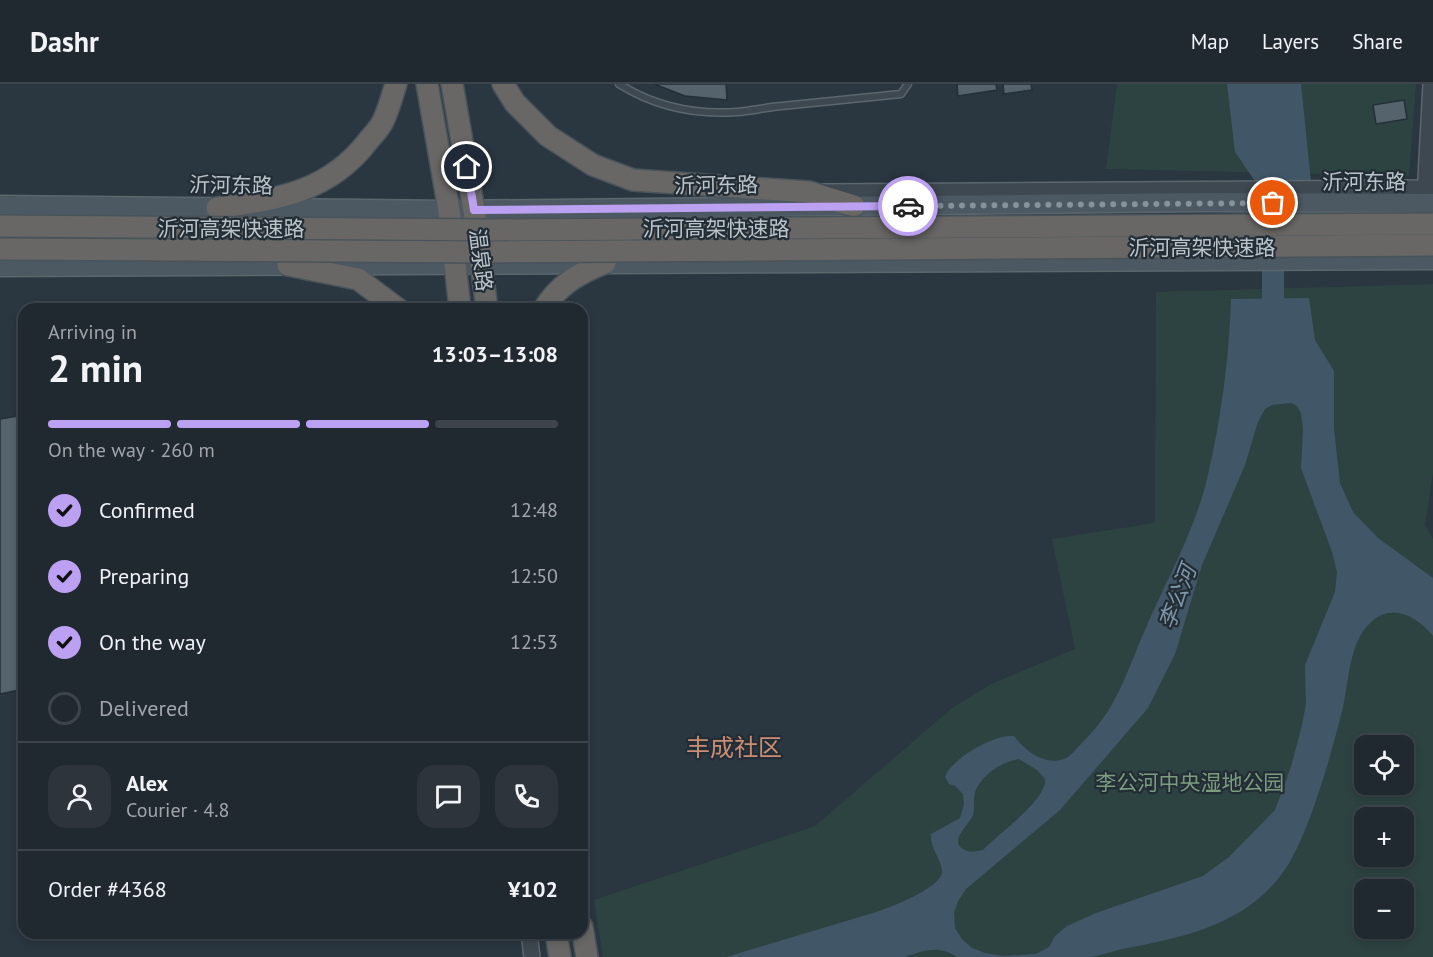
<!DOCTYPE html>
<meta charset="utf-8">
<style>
:root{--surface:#202830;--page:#2d343c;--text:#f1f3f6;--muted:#a2a6ab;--line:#3d444c;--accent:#bca0f2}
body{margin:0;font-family:"PT Sans","Noto Sans SC",sans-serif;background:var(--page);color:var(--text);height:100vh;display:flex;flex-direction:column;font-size:22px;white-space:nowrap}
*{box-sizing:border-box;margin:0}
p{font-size:20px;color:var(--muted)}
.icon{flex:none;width:33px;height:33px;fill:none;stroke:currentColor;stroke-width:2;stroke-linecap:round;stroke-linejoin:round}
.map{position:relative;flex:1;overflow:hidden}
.sheet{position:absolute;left:18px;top:219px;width:570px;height:636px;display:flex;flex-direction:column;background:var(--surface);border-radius:18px;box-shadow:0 3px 9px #0003,0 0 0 2px var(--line)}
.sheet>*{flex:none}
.fabs{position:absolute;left:1354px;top:651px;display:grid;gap:12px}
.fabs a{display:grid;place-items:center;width:60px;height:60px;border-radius:12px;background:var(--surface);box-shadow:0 3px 9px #0003,0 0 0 2px var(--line);font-size:30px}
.pin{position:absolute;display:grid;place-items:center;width:51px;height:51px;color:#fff;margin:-26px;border:3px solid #fff;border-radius:50%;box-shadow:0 2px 6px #0007}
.courier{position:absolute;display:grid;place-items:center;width:60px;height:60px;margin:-30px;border:4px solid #bca0f2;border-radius:50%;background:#fff;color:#222;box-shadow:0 2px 8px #0007}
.headline em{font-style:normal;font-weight:600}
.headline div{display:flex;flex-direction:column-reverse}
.headline{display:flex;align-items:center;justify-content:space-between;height:102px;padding:0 30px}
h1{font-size:39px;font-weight:600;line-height:45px}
.bar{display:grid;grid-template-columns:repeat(4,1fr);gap:9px 6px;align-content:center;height:72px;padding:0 30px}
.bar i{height:8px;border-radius:4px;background:var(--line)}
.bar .active{background:var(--accent)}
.bar p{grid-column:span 4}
.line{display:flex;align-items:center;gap:15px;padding:0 30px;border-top:2px solid var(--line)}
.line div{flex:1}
.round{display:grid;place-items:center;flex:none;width:63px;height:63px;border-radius:18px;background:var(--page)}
ol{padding:0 30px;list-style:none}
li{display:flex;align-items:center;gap:18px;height:66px}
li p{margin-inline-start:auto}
li .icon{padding:6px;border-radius:50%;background:var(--accent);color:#111;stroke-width:4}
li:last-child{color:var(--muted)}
li i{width:33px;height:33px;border:3px solid var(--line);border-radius:50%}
header{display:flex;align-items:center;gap:36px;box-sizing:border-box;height:84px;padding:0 30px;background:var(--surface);border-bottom:2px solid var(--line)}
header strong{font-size:28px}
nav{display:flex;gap:33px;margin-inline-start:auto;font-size:21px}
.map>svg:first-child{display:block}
.green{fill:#2d4341;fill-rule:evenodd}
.water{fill:#415767;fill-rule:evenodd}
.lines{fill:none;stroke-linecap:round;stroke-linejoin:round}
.river{stroke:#415767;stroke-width:22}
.building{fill:#55636c;stroke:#242f37;stroke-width:1.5}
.service-casing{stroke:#5c666d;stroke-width:9}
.tertiary-casing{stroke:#5c666d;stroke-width:18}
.secondary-casing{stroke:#5c666d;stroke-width:21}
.trunk-casing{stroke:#48535a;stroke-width:24}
.service{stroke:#3e4850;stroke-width:6}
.tertiary{stroke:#3e4850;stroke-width:15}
.secondary{stroke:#4c5862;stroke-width:18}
.trunk{stroke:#686766;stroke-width:21}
.trunk-bridge-casing{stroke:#48535a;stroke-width:24;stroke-linecap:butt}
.trunk-bridge{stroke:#686766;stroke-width:21}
.done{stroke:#88929a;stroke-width:6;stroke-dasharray:0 10.8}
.route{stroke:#bca0f2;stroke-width:8}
.labels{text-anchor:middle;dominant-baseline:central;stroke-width:4.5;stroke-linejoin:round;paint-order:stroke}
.street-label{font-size:21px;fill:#bbc3ca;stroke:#222d35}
.park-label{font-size:21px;fill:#7b9d7e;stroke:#222d35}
.water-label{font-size:22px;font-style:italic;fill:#7f97aa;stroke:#222d35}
.quarter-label{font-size:24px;fill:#cb8e75;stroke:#222d35}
</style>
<header>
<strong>Dashr</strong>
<nav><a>Map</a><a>Layers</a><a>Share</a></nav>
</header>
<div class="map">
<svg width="1433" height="873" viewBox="0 0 1433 873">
<rect width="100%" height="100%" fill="#2a3640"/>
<g class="green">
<path d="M1117,0H1416L1409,92L1106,85Z"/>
<path d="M1433,200V389L1425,441L1433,455V873H603L594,816L815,742L952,624L991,600L1075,565L1052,455L1155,439L1156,208ZM1365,662H1404V700H1365ZM1365,734H1404V772H1365ZM1365,806H1404V844H1365Z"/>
</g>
<g class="water">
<path d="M1227,0H1301L1312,108L1261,106L1235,68Z"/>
<path d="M1309,214L1315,256L1334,287V345L1340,399L1353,428L1378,454L1433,494V552C1417,533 1393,518 1371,538C1349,558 1349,597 1343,623C1332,668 1311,743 1288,781C1251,839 1189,852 1128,864C1115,866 1101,872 1088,873C1045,873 1000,873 957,873C940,861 924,866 905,873H726L873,829C887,825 945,803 942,786C940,773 930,764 931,750L960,734L964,720L963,710L955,702L949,700L945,693C952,674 994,650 1014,652C1025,667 1044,682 1064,675C1071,672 1076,665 1081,660C1118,624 1125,591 1145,546C1166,496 1194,449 1207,395C1221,335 1229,276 1231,215ZM1291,319L1297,322L1301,329L1303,345L1301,384L1332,468L1337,488L1335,508L1305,581L1306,620L1302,641L1291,683L1275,726L1229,773L1203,792L1096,829L1067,842L1055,852L1049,863L1036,870L1003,872L985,869L972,864L962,855L955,844L954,829L958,817L966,805L1060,726L1148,624L1175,570L1202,481L1245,381L1258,338L1265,325L1272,321ZM1019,675L1037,686L1045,695C1048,715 997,751 983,766C977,767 971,769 965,766C947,758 969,741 973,731C975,724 973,715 975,708C981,691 1003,677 1019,675Z"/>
</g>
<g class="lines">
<path class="river" d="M1271,243L1273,237V97"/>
</g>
<g class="building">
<path d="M654,0H726L727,16L685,12Z"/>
<path d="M957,0H996L997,6L958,12Z"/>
<path d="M1003,0H1031L1032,6L1004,10Z"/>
<path d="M1404,16L1407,35L1376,40L1373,21Z"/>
<path d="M24,331V605L0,610V335Z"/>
</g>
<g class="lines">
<defs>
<path id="service" d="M619,0C654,22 695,31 737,28C752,27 767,23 782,22C822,18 861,14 901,10L908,0"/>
<g id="tertiary">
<path d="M824,108L1433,104"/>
<path d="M1423,150L1431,0"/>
<path d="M529,849L532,873"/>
</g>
<g id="secondary">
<path d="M0,121L449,126L1204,118L1433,119"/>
<path d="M0,183L1433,176"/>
</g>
<g id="trunk">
<path d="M427,0L449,126L460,225"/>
<path d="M452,0L474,126L487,225"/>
<path d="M503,0L515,19L548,52L593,81L633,96L809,108L854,122"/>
<path d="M217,124C277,115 328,109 368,57C373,51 381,43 384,35C389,24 392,12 396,0"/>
<path d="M288,181L358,195L398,225"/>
<path d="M544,225C558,201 579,189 605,179"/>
<path d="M582,843L587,873"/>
<path d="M556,849L560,873"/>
</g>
</defs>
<use href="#service" class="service-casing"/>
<use href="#tertiary" class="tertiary-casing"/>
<use href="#secondary" class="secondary-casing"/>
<use href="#trunk" class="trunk-casing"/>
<use href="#service" class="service"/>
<use href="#tertiary" class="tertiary"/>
<use href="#secondary" class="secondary"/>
<use href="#trunk" class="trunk"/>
<defs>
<g id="trunk-bridge">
<path d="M0,142L490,146L1433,140"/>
<path d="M0,165L491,168L1433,161"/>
</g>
</defs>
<use href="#trunk-bridge" class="trunk-bridge-casing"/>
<use href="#trunk-bridge" class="trunk-bridge"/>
</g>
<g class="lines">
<path class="done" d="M908,122L1273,119"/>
<path class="route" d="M467,83L474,126L908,122"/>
</g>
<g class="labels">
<g class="street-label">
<text x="1364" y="97">沂河东路</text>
<text transform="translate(231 101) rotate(1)">沂河东路</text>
<text transform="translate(716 101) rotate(-1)">沂河东路</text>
<text x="231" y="144">沂河高架快速路</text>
<text x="716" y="144">沂河高架快速路</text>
<text x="1202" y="163">沂河高架快速路</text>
<text transform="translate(481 176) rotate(83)">温泉路</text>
</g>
<g class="park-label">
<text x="1190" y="698">李公河中央湿地公园</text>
</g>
<g class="water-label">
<text transform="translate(1177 513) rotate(-69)">李公河</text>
</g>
<g class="quarter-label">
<text x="734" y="663">丰成社区</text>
</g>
</g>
</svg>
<div class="fabs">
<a><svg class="icon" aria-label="locate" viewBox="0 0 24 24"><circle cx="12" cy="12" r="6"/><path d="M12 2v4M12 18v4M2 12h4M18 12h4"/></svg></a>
<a>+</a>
<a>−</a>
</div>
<div class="pin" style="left:1273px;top:119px;background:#ea580c"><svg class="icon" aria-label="bag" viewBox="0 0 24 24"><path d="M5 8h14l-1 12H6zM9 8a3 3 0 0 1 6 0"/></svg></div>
<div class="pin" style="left:467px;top:83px;background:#1f2937"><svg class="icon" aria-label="home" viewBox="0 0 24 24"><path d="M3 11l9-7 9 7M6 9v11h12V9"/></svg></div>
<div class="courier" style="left:908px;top:122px"><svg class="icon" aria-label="car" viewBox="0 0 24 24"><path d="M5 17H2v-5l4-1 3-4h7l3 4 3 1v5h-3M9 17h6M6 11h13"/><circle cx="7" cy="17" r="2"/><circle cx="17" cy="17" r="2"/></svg></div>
<section class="sheet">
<div class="headline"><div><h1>2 min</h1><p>Arriving in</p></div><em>13:03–13:08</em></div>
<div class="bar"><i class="active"></i><i class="active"></i><i class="active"></i><i></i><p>On the way · 260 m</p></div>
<ol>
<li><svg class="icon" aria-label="check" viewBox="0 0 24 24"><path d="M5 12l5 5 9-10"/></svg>Confirmed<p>12:48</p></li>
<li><svg class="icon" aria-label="check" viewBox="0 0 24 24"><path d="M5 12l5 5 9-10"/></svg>Preparing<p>12:50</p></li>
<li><svg class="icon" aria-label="check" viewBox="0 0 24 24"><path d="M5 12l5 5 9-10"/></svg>On the way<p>12:53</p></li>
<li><i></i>Delivered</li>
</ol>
<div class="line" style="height:108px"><a class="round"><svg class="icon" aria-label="person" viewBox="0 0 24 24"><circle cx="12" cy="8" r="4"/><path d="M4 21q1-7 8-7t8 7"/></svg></a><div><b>Alex</b><p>Courier · 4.8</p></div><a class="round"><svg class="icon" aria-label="chat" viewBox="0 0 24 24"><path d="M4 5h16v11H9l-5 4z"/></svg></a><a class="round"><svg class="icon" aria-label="phone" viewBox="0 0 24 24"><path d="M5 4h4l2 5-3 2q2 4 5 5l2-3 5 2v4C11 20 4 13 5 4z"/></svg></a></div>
<div class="line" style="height:78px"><div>Order #4368</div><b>¥102</b></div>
</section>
</div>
